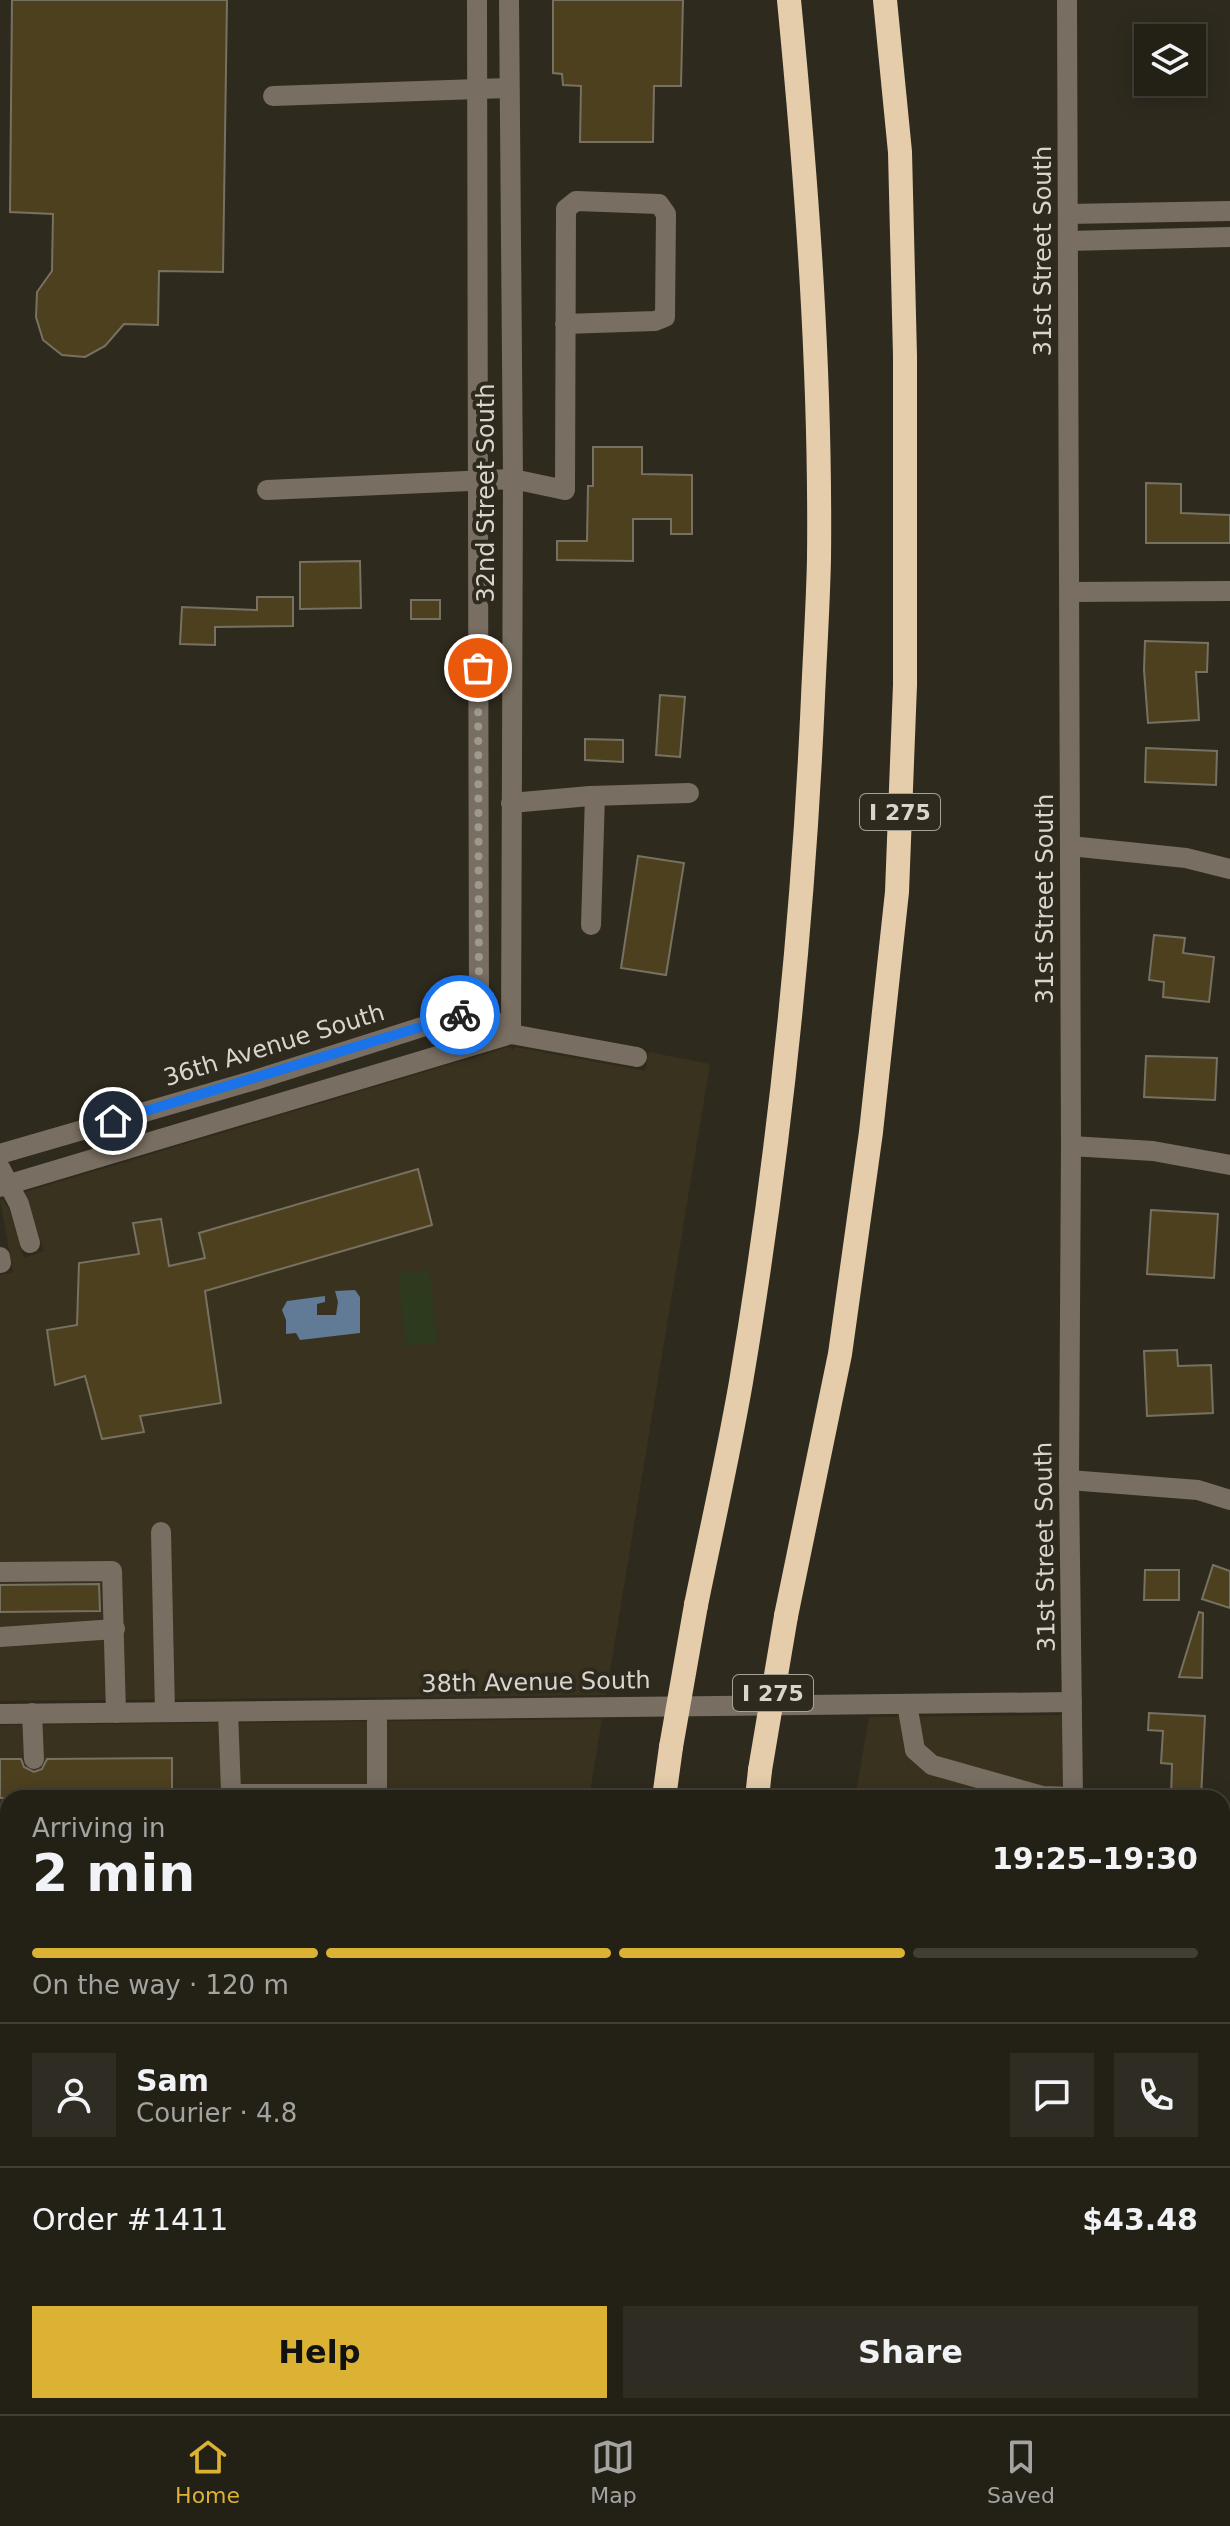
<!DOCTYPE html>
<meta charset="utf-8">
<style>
:root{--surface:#232016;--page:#2f2d23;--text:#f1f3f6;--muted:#a3a3a1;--line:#403e35;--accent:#dbb233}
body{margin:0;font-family:"DejaVu Sans",sans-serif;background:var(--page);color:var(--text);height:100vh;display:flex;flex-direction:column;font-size:30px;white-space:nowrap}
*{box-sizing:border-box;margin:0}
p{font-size:26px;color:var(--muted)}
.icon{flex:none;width:44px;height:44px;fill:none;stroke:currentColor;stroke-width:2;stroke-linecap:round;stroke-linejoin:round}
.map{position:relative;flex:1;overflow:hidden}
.drawer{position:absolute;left:0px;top:1790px;width:1230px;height:624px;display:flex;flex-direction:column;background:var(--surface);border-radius:24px 24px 0 0;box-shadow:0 4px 20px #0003,0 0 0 2px var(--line)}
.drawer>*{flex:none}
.fabs{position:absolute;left:1134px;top:24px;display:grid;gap:16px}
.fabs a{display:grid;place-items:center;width:72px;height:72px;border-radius:0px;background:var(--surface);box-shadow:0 4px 20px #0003,0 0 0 2px var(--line);font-size:40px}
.pin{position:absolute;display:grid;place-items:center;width:68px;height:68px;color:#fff;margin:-34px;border:4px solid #fff;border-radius:50%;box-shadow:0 2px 8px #0007}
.courier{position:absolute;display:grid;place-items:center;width:80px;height:80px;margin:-40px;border:6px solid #1a73e8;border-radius:50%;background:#fff;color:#222;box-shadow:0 2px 10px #0007}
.head em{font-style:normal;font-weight:800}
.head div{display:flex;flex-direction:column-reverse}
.head{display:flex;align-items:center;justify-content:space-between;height:136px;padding:0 32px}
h1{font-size:52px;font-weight:800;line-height:60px}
.bar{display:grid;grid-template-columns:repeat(4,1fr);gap:12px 8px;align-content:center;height:96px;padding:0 32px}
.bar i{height:10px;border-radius:6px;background:var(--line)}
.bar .selected{background:var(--accent)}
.bar p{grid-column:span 4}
.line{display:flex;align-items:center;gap:20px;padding:0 32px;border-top:2px solid var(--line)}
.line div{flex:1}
.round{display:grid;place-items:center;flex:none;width:84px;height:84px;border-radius:0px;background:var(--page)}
.cta{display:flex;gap:16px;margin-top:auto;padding:16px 32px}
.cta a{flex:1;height:92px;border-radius:0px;background:var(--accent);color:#111;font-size:32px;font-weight:800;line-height:92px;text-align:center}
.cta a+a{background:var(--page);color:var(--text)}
.menu{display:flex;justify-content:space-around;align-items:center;height:112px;border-top:2px solid var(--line);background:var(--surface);font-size:22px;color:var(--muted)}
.menu a{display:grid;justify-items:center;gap:4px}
.menu .selected{color:var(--accent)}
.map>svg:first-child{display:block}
.built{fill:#39321f}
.green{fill:#2e3a1e}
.water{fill:#617a96}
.building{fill:#4d401f;stroke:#777162;stroke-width:2}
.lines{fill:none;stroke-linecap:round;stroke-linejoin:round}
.minor{stroke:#786e61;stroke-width:20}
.highway{stroke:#e5ccab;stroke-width:24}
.highway-bridge{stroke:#e5ccab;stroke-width:24}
.done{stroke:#9e9990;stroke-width:8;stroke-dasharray:0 14.4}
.route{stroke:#1a73e8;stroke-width:10}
.labels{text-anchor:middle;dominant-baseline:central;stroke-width:8;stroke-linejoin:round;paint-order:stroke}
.shield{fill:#2f2a1e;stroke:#a6a299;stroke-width:2}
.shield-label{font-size:22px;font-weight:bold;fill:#d9d5ce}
.street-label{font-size:24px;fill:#d9d5ce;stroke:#2f2a1e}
</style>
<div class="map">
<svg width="1230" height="2414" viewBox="0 0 1230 2414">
<rect width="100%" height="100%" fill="#2f2a1e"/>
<g class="built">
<path d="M508,1047L513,1050L515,1047L645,1071L649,1052L710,1064L606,1695L0,1701V1275L13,1272L0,1200L3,1199L9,1209L24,1258L44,1251L25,1192Z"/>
<path d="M1062,1715V1798H855L869,1717Z"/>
<path d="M602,1719L589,1798H8V2035H0V1725Z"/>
<path d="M0,2059H8V2406H489L488,2414H0Z"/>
<path d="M752,2406H1066V2414H751Z"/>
</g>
<path class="green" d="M429,1270L437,1343L406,1346L398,1273Z"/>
<path class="water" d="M355,1290L360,1297V1333L300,1340L296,1333L286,1334V1320L282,1310L287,1301L325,1296V1302L317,1304V1315H336L338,1302L335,1291Z"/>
<g class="building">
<path d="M12,0H227L223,272L159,271L158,325L124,324L105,346L85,357L62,355L43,340L36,317L37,292L52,271L53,214L10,212Z"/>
<path d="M553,0H683L681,86H654L653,142H580L581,86L563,85L562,74L553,73Z"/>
<path d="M593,447H642V474L692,475V534H671V519H633V561L557,560V541H587L588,486H593Z"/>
<path d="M1146,483L1181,484V513L1230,515V543H1146Z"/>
<path d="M360,561L361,608L300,609V562Z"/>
<path d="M257,597H293V626L215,627V645L180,644L182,607L257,610Z"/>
<rect x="411" y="600" width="29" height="19"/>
<path d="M1145,641L1208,643L1207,672H1196L1199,720L1148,723L1144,670Z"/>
<path d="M660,695L685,697L680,757L656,755Z"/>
<path d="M585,739L623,740V762L585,760Z"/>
<path d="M1146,748L1217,751L1216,785L1145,782Z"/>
<path d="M638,856L684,863L666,975L621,968Z"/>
<path d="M1154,935L1185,938L1183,953L1214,957L1209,1002L1163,997L1164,982L1149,980Z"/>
<path d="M1146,1056L1217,1058L1215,1100L1144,1097Z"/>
<path d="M418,1169L432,1225L205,1291L221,1403L140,1416L144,1432L102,1439L85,1376L55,1385L47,1330L77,1325L79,1263L139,1254L133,1223L161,1219L169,1266L205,1258L199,1233Z"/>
<path d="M1151,1210L1218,1214L1214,1278L1147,1274Z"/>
<path d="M1177,1350L1178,1366L1211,1365L1213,1413L1147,1416L1144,1351Z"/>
<path d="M1213,1565L1230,1571V1608L1202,1599Z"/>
<path d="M1145,1570H1179V1600H1144Z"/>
<path d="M99,1584L100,1611L0,1612V1585Z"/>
<path d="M1199,1612L1203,1613L1202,1678L1179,1677Z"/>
<path d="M1149,1713L1205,1716L1201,1798H1171L1172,1764L1161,1763L1163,1731L1148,1730Z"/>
<path d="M172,1758V1798H0V1759H21L24,1767L34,1772L42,1769L47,1759Z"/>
</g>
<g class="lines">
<g class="minor">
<path d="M477,0L479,1009"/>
<path d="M509,0L513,479L511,1034"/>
<path d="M1067,0L1071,1146L1069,1480L1073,1798"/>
<path d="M273,96L508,88"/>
<path d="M1068,214L1230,211"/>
<path d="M1068,241L1230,237"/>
<path d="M267,490L513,479L565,490L566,209L576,201L659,204L666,214L665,317L655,321L565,324"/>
<path d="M1070,592L1230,591"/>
<path d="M511,803L590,796L689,793"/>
<path d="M1070,846L1186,858L1230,869"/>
<path d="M591,925L595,796"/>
<path d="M479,1009L511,1034L637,1057"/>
<path d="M1071,1146L1153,1151L1230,1165"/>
<path d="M0,1154L255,1080L479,1009"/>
<path d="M0,1168L19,1204L30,1243"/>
<path d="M0,1187L511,1034"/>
<path d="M0,1257L1,1263"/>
<path d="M1069,1480L1198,1490L1230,1500"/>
<path d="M161,1532L165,1712"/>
<path d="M0,1572L112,1571L116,1713"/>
<path d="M0,1637L115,1629"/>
<path d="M907,1704L915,1750L932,1765L1042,1796L1073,1797"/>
<path d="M228,1712L231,1791L234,1794H374L377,1791V1710"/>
<path d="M32,1713L34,1759"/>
<path d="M0,1714L1072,1702"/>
<path d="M0,1845H8"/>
<path d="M0,1914H8"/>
<path d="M0,1950H8"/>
<path d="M0,2047H8"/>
<path d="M1222,2245L1230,2242"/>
<path d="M0,2368H8"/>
<path d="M281,2406V2414"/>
<path d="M440,2414L441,2406"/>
<path d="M798,2414L799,2406"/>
<path d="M1077,2414V2406"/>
</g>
<g class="highway">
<path d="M696,1605C711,1531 728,1457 741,1382C779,1156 803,927 813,697C815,651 818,605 819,559C821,372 807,186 789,0"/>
<path d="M786,1616L840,1354L871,1132L897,892L905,685V356L900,152L885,0"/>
<path d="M664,1798L671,1747"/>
<path d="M757,1798L760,1770"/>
<path d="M560,2414L561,2406"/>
<path d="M654,2414L656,2406"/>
</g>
<g class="highway-bridge">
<path d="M671,1747L696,1605"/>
<path d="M760,1770L786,1616"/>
</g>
</g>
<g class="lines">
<path class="done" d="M460,1015L479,1009L478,668"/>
<path class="route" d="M113,1121L460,1015"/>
</g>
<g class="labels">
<g class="shield">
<rect x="860" y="794" width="80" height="36" rx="6"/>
<rect x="733" y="1675" width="80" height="36" rx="6"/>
</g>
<g class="shield-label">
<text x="900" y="812">I 275</text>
<text x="773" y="1693">I 275</text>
</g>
<g class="street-label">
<text transform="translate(1043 251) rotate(-90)">31st Street South</text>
<text transform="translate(486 493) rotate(-90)">32nd Street South</text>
<text transform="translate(1045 899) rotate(-90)">31st Street South</text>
<text transform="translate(274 1045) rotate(-17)">36th Avenue South</text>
<text transform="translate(1045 1547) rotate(-91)">31st Street South</text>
<text transform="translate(536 1682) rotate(-1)">38th Avenue South</text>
</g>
</g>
</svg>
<div class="fabs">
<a><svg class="icon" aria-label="layers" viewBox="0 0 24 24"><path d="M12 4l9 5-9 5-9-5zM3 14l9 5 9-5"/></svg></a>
</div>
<div class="pin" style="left:478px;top:668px;background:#ea580c"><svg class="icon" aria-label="bag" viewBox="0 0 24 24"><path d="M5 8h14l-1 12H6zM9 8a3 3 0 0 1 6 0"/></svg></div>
<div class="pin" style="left:113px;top:1121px;background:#1f2937"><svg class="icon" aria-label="home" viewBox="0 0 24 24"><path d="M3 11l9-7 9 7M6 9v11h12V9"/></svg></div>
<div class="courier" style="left:460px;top:1015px"><svg class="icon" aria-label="bike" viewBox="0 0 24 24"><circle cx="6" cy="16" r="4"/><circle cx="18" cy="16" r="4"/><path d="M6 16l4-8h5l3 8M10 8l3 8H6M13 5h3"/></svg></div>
<section class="drawer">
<div class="head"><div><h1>2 min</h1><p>Arriving in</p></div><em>19:25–19:30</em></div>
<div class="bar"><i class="selected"></i><i class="selected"></i><i class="selected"></i><i></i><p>On the way · 120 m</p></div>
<div class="line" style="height:144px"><a class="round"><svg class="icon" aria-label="person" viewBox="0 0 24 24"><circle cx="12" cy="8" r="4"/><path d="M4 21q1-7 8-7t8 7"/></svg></a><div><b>Sam</b><p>Courier · 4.8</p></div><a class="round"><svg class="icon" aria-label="chat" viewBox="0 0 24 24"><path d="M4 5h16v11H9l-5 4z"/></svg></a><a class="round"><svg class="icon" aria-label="phone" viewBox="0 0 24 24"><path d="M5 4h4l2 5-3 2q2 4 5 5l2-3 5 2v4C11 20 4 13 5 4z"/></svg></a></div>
<div class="line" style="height:104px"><div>Order #1411</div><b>$43.48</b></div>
<div class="cta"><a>Help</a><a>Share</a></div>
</section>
</div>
<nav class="menu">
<a class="selected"><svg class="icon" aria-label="home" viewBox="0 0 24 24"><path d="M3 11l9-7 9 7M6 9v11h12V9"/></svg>Home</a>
<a><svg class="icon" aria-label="map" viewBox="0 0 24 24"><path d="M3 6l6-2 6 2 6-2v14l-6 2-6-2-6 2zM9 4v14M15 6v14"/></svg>Map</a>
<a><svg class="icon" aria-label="saved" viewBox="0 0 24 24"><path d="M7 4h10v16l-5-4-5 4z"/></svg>Saved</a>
</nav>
